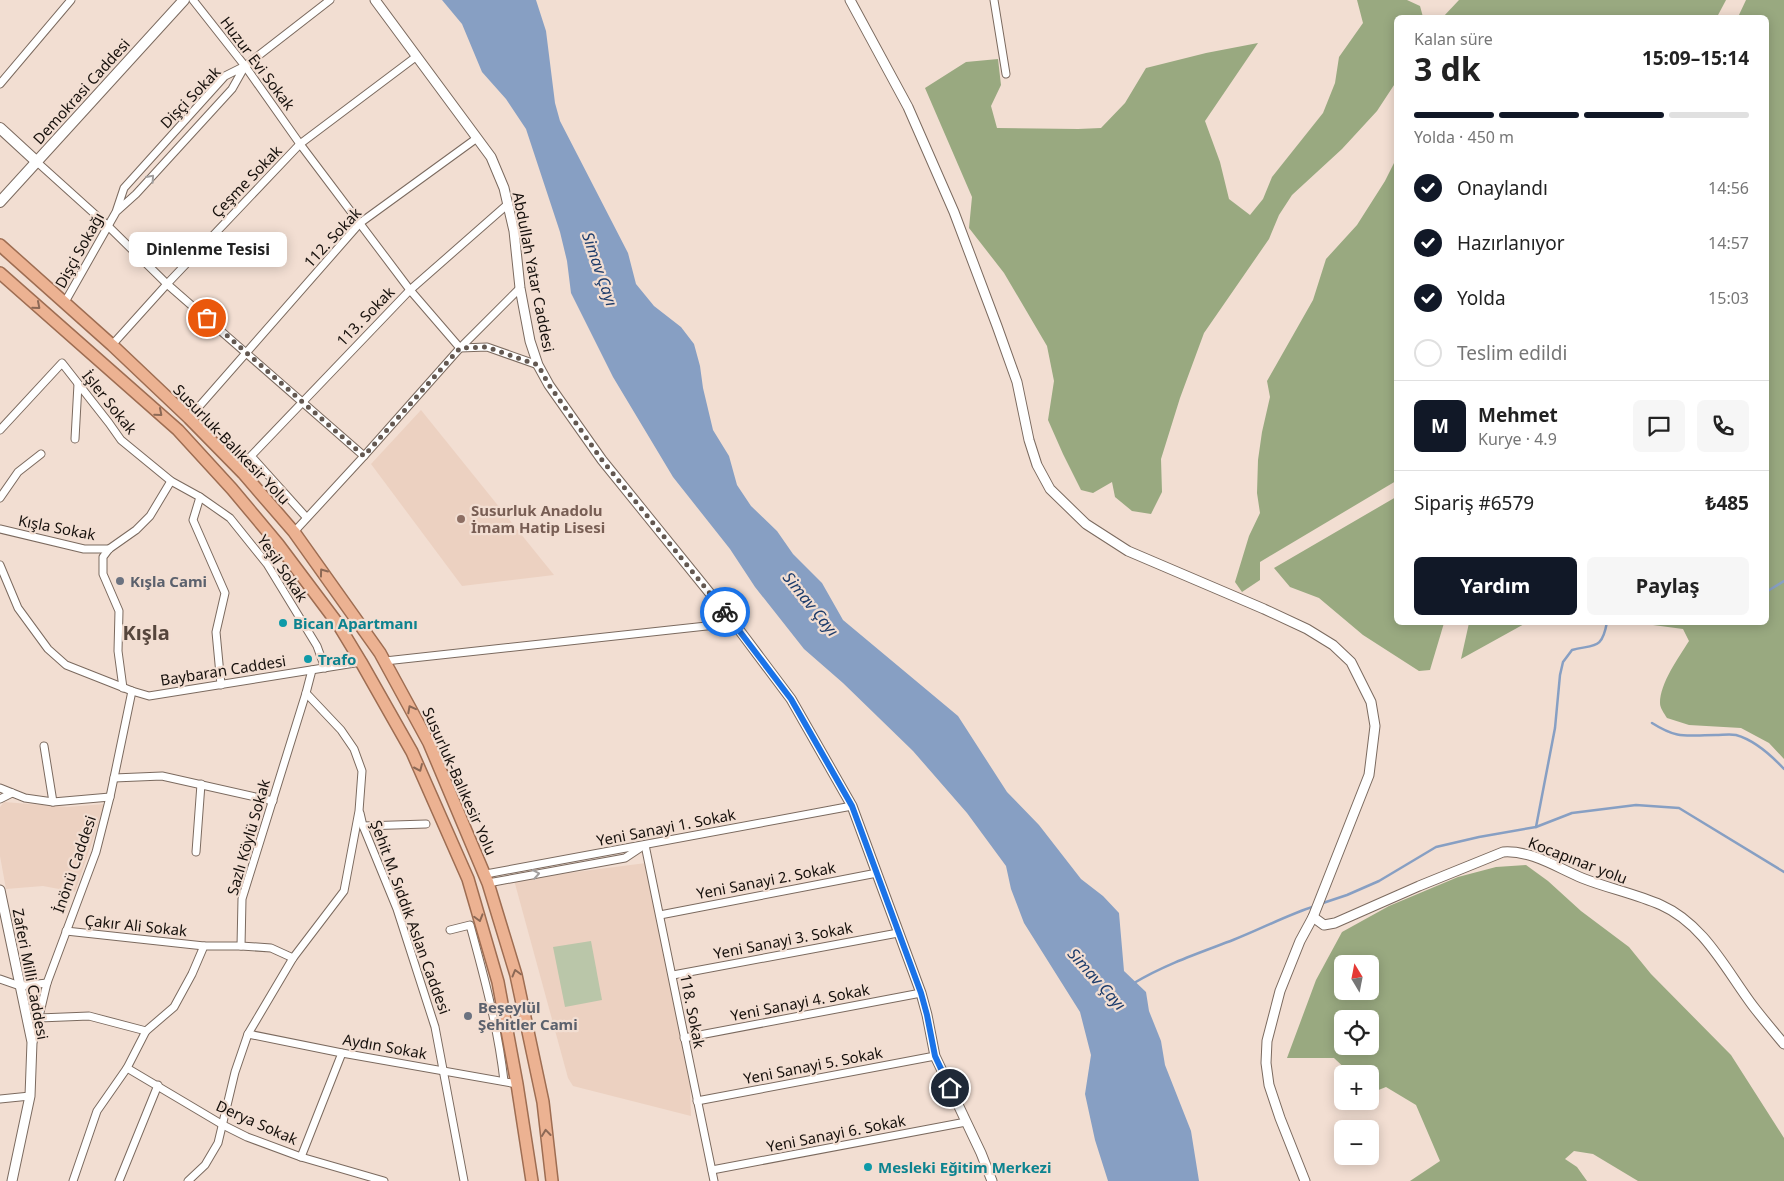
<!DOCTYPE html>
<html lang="tr">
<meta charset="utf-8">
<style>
:root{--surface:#fff;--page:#f6f6f6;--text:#222;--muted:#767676;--line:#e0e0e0;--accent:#111827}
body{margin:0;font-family:"Noto Sans",sans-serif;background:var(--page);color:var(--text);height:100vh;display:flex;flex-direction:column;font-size:19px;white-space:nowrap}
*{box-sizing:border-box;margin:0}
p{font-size:16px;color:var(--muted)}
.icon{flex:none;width:28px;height:28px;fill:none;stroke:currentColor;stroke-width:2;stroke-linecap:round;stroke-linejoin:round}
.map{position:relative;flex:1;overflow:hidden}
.drawer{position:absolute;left:1394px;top:15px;width:375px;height:610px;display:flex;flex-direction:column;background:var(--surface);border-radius:8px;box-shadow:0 2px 12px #0003}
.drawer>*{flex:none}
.needle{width:32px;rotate:350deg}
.fabs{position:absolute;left:1334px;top:955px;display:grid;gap:10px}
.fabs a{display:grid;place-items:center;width:45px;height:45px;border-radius:8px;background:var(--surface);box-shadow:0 2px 12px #0003;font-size:25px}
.pin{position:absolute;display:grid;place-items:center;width:42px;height:42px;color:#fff;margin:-21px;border:2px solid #fff;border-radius:50%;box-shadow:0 1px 5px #0007}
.courier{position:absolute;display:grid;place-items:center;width:50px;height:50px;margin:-25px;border:4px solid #1a73e8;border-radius:50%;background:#fff;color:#222;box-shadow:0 1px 6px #0007}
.bubble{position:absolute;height:35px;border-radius:8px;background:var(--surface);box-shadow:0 2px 12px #0003;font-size:16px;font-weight:700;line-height:35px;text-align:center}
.headline em{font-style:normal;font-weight:700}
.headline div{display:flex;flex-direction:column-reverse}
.headline{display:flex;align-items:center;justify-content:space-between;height:85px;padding:0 20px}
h1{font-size:32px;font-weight:700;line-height:38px}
.bar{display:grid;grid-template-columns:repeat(4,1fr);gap:8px 5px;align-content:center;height:60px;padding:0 20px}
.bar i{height:6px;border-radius:4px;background:var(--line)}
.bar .active{background:var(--accent)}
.bar p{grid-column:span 4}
.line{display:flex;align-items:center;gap:12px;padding:0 20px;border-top:1px solid var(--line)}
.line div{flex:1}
.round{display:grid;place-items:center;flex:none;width:52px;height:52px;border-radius:8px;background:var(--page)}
ol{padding:0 20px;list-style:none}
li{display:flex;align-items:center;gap:15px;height:55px}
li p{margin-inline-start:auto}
li .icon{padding:5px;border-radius:50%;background:var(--accent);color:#fff;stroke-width:4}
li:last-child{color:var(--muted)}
li i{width:28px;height:28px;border:2px solid var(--line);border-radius:50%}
.primary-button{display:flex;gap:10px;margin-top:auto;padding:10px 20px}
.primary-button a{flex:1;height:58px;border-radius:8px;background:var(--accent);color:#fff;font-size:20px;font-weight:700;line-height:58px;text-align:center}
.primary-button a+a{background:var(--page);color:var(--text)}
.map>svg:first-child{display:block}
.built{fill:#ecd1c1}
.green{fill:#bac6a9}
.forest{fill:#99a980;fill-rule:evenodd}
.water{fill:#879fc3}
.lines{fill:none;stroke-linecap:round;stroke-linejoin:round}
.stream{stroke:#879fc3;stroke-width:2.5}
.minor-casing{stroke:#7b6a5f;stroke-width:9}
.tertiary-casing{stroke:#7b6a5f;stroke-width:11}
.secondary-casing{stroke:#7b6a5f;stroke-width:12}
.trunk-casing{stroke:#9e6d52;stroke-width:14}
.minor{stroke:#fff;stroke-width:7}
.tertiary{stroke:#fff;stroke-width:9}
.secondary{stroke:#fff;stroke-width:10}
.trunk{stroke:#ecb292;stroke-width:11}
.oneway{stroke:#a29f9e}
.oneway2{stroke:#8c6956}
.done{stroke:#635851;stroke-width:5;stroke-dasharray:0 9}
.route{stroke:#1a73e8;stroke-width:6}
.education-dot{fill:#8d6e63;stroke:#f2ded2;stroke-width:2}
.worship-dot{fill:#6b7280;stroke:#f2ded2;stroke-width:2}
.culture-dot{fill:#0f9aa8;stroke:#f2ded2;stroke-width:2}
.labels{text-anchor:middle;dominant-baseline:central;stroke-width:4.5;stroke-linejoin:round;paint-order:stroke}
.street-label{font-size:15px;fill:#16100c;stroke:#f2ded2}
.education-label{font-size:15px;font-weight:bold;fill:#785e54;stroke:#f2ded2;text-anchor:start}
.worship-label{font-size:15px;font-weight:bold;fill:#5b616d;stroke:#f2ded2;text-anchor:start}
.culture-label{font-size:15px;font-weight:bold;fill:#0d838f;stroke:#f2ded2;text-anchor:start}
.water-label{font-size:16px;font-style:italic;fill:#1d3c6b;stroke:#f2ded2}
.district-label{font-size:20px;font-weight:bold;fill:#56463d;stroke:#f2ded2}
</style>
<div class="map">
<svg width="1784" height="1181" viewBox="0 0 1784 1181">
<rect width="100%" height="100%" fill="#f2ded2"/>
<g class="built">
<path d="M421,410L554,575L462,586L371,464Z"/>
<path d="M4,802L67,807L105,804L75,892L43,886L6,889L0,856V807Z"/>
<path d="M646,863L690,1081L691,1116L573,1086L568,1078L514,880Z"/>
</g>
<path class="green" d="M591,941L602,1000L565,1007L553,947Z"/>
<g class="forest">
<path d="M1357,0H1407L1420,6L1423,17L1396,18V82L1377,111L1342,149L1292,195L1279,215L1269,239L1204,333L1180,398L1161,459L1162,492L1151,514L1132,511L1115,497L1112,482L1093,493L1081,490L1063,454L1048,420L1054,381L1047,346L1004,273L969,228L972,197L925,88L966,62L998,59L1001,85L991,106L997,128L1078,129L1101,128L1125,103L1146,68L1206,53L1258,43L1205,121L1220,162L1229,199L1250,215L1263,199L1272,177L1323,113L1335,83L1339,57L1363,23Z"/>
<path d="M1459,0H1726L1717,17H1443Z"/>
<path d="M1746,0H1784V759L1769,743L1741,728L1689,725L1667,718C1664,713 1660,708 1660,703C1660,683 1679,657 1689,641L1683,629L1638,623L1766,622V576L1769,574L1766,568V18L1738,17Z"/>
<path d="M1396,159V481L1260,562V580L1242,592L1235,582L1249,536L1260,513L1257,493L1258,460L1262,432L1270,397L1267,381L1313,300L1326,259L1357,225L1385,181Z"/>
<path d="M1396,497V622L1444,623L1430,670L1419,671L1363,635L1319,598L1290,587L1274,568Z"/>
<path d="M1469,623V622L1526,623L1461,659Z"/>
<path d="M1526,865L1548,881L1581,911L1629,947L1651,974L1731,1055L1784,1138V1181H1638L1593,1154L1574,1151L1565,1159L1577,1167L1587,1181H1410L1440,1161L1416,1105L1386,1087L1371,1093L1370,1074H1351L1334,1058H1287L1316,980L1342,932L1389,906L1458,877L1496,867ZM1342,964H1370V991H1342ZM1342,1019H1370V1046H1342Z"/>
</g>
<path class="water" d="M442,0H536L546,31L555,103L560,121L628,253L636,284L654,306L681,327L694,344L700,366L703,388L713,430L729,456L737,485L751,506L777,531L793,554L822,583L843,620L958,716L1007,792L1039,825L1081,879L1103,896L1119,913L1124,971L1146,992L1149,1011L1161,1041L1165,1065L1191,1131L1199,1181H1108L1095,1140L1085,1094L1091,1055L1080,1012L1024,923L1011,889L1006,866L967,813L913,751L843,683L804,649L755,587L730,549L673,477L613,377L571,293L567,261L560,232L526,129L506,99L482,72L462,24Z"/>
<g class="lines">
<g class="stream">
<path d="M1766,592L1784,581"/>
<path d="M1652,723C1679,740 1686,735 1716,735C1722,735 1730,734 1736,735C1754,740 1771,755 1784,769"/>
<path d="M1536,827L1555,728L1560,675L1563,662L1572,650C1595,644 1602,650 1607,622"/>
<path d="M1320,904L1347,895L1379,881L1436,847L1479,837L1536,827L1572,813L1636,805L1679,808L1784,872"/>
<path d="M1134,983C1166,964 1199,953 1233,940C1261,929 1287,915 1315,906"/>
</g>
<defs>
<g id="minor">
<path d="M193,0L245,66L300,144L410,290L460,348L487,347L538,365"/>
<path d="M994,0L1006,74"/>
<path d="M245,66L330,0"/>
<path d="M0,84L71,0"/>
<path d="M37,162L108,226L167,284L364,456"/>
<path d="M65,302L116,212L124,188L225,76L245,66L232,89L136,194L116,212"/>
<path d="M112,345L167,284L300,144L417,56"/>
<path d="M189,418L360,223L477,138"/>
<path d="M0,430L62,363L109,423L121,440L171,481L200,497L193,520L225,593L216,632L221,685"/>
<path d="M75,439L78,384"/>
<path d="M200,497L230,518L267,564L317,646L325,668"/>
<path d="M0,498L18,472L41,454"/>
<path d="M306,517L251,456L410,290L508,204"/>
<path d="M0,529L84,549H109"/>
<path d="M294,532L364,456L460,348L520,288"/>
<path d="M0,565L18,608L48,649L66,665L132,691L149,696L361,662"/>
<path d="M385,661L734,623"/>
<path d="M123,688L118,651L119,611L103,574V557L109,549L136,530L150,516L171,481"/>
<path d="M44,746L53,802"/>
<path d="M114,778L162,776L273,801"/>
<path d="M0,788L25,798L53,802L110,797"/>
<path d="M0,799L12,793"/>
<path d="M360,813L363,826L397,909L435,1027L464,1181"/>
<path d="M363,826L426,824"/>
<path d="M645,845L714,1181"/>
<path d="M196,852L201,784"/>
<path d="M486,874L852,806"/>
<path d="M488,883L625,858L640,848"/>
<path d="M660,915L877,873"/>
<path d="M450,930L470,925C484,976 498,1028 504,1081"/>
<path d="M66,931L204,946"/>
<path d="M241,946L271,948L293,958"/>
<path d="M673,975L898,933"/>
<path d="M0,979L20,986L47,983"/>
<path d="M39,1018L89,1016L146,1031L174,1007L192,974L204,946H241L242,899L306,693L312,670"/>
<path d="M248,1034L342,1053L517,1084"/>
<path d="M684,1038L921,993"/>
<path d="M33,1042L47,983L96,852L110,797L132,691"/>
<path d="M127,1068L223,1125L247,1137L301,1157L384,1181"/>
<path d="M0,1099L30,1096"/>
<path d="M697,1101L935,1056"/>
<path d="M301,1157L342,1053"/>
<path d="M712,1170L966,1122"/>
<path d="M73,1181L97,1111L127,1068L146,1031"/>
<path d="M119,1181L158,1085"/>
<path d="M188,1181L205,1165L218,1143L235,1072L248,1034L293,958L344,891L359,811L362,771L354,749L341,730L306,693"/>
</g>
<g id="tertiary">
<path d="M375,0L491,157L504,188L514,231L520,288L530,341L538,365L549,385L602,460L734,623L791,699L852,806L921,993L927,1015L935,1056L981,1153L992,1181"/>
<path d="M850,0L908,107L954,212L997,326L1017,382L1029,440L1037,465L1050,489L1086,524L1128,551L1264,609L1307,629L1333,645L1351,662L1371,702L1375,726L1369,775L1313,917L1300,941L1280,991L1267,1041L1266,1063L1269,1085L1280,1118L1305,1181"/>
<path d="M0,890L32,1042L30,1096L12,1181"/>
<path d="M1313,917L1324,925L1335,923L1419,886L1503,852C1531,850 1556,867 1582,878C1607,888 1636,894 1661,905C1704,924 1726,970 1753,1006C1763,1019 1774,1032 1784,1044"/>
</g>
<g id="secondary">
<path d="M0,128L37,162"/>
<path d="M0,202L184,0"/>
</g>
<g id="trunk">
<path d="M0,245L112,345L189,418L243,473L294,532L380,653L429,743L488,883L516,975L543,1102L552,1181"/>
<path d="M0,273L178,430L232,489L278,544L338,624L361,662L412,752L468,879L498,982L517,1084L532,1181"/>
</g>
</defs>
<use href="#minor" class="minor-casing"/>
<use href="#tertiary" class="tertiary-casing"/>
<use href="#secondary" class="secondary-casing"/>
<use href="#trunk" class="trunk-casing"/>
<use href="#minor" class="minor"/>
<use href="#tertiary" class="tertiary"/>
<use href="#secondary" class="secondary"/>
<use href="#trunk" class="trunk"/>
</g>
<defs><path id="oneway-chevron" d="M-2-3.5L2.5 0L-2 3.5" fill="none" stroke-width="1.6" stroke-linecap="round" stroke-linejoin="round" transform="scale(1.25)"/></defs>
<g class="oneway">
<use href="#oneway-chevron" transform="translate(151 178) rotate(-48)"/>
<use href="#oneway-chevron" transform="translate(536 874) rotate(-10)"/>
</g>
<g class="oneway2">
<use href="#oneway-chevron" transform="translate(37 306) rotate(41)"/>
<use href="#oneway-chevron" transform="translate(159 413) rotate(41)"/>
<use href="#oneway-chevron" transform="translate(323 572) rotate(-126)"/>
<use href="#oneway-chevron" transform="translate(411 709) rotate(-118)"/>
<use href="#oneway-chevron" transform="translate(419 768) rotate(66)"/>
<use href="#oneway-chevron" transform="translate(479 918) rotate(74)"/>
<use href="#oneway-chevron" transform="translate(516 973) rotate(-105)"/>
<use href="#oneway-chevron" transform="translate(546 1133) rotate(-96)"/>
</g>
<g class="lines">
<path class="done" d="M207,318L364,456L460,348L487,347L538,365L549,385L602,460L725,612"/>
<path class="route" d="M725,612L791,699L852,806L921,993L927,1015L935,1056L950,1088"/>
</g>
<circle class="education-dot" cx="461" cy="519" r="5"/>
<g class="worship-dot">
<circle cx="120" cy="581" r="5"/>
<circle cx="468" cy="1016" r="5"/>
</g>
<g class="culture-dot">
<circle cx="283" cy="623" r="5"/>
<circle cx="308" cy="659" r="5"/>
<circle cx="868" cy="1167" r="5"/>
</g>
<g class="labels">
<g class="street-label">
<text transform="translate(258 63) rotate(53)">Huzur Evi Sokak</text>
<text transform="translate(81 91) rotate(-48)">Demokrasi Caddesi</text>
<text transform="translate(190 97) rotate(-46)">Dişçi Sokak</text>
<text transform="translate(246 181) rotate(-46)">Çeşme Sokak</text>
<text transform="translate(332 237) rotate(-47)">112. Sokak</text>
<text transform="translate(79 250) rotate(-61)">Dişçi Sokağı</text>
<text transform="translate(534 272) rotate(79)">Abdullah Yatar Caddesi</text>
<text transform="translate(365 316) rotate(-46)">113. Sokak</text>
<text transform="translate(110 402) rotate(51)">İşler Sokak</text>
<text transform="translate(232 444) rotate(46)">Susurluk-Balıkesir Yolu</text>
<text transform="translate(57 527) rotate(11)">Kışla Sokak</text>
<text transform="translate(283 568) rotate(56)">Yeşil Sokak</text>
<text transform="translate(223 670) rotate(-9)">Baybaran Caddesi</text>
<text transform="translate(460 781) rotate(66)">Susurluk-Balıkesir Yolu</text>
<text transform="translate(666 827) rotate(-11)">Yeni Sanayi 1. Sokak</text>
<text transform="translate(248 837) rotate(-74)">Sazlı Köylü Sokak</text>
<text transform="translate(1578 860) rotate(21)">Kocapınar yolu</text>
<text transform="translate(74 864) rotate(-71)">İnönü Caddesi</text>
<text transform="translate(766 880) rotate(-11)">Yeni Sanayi 2. Sokak</text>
<text transform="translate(411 917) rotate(70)">Şehit M. Sıddık Aslan Caddesi</text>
<text transform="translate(136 925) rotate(6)">Çakır Ali Sokak</text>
<text transform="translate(783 940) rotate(-11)">Yeni Sanayi 3. Sokak</text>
<text transform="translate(31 974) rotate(79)">Zaferi Milli Caddesi</text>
<text transform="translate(800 1002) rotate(-11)">Yeni Sanayi 4. Sokak</text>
<text transform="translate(693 1011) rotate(79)">118. Sokak</text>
<text transform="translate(385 1046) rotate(10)">Aydın Sokak</text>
<text transform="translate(813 1065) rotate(-11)">Yeni Sanayi 5. Sokak</text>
<text transform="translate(257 1122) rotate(24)">Derya Sokak</text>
<text transform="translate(836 1133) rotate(-11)">Yeni Sanayi 6. Sokak</text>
</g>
<g class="education-label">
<text x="471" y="510">Susurluk Anadolu<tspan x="471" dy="17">İmam Hatip Lisesi</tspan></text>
</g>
<g class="worship-label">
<text x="130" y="581">Kışla Cami</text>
<text x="478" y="1007">Beşeylül<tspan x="478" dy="17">Şehitler Cami</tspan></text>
</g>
<g class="culture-label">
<text x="293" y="623">Bican Apartmanı</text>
<text x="318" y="659">Trafo</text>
<text x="878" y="1167">Mesleki Eğitim Merkezi</text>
</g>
<g class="water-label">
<text transform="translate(600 269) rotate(71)">Simav Çayı</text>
<text transform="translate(811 604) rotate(51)">Simav Çayı</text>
<text transform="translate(1097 979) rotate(48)">Simav Çayı</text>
</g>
<g class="district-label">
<text x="146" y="632">Kışla</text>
</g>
</g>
</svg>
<div class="fabs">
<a><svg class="needle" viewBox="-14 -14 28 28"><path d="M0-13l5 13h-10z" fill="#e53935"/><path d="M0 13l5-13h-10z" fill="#767676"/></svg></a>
<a><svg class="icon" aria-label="locate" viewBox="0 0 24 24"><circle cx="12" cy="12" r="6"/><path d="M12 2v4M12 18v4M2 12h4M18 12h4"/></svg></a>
<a>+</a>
<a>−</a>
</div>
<div class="pin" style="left:207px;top:318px;background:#ea580c"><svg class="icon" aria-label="bag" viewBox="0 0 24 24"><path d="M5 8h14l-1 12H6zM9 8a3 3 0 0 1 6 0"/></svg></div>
<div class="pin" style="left:950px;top:1088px;background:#1f2937"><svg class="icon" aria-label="home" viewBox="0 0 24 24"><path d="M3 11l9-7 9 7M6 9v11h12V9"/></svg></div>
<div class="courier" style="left:725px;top:612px"><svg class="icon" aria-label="bike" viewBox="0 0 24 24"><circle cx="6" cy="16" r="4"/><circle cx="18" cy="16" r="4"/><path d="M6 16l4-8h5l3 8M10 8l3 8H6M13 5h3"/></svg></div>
<div class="bubble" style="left:129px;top:232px;width:158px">Dinlenme Tesisi</div>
<section class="drawer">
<div class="headline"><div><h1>3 dk</h1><p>Kalan süre</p></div><em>15:09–15:14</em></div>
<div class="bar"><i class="active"></i><i class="active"></i><i class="active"></i><i></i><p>Yolda · 450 m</p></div>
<ol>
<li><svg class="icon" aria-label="check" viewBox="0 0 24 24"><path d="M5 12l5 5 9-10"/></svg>Onaylandı<p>14:56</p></li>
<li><svg class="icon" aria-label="check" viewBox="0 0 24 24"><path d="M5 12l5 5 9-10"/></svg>Hazırlanıyor<p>14:57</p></li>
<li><svg class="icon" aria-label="check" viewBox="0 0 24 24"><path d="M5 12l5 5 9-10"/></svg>Yolda<p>15:03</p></li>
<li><i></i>Teslim edildi</li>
</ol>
<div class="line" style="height:90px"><b class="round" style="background:var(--accent);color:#fff">M</b><div><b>Mehmet</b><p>Kurye · 4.9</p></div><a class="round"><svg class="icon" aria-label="chat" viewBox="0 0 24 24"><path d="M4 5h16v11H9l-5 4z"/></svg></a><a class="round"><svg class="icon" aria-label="phone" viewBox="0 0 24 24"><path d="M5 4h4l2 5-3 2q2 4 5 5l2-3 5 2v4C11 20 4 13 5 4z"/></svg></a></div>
<div class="line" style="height:65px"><div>Sipariş #6579</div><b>₺485</b></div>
<div class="primary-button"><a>Yardım</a><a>Paylaş</a></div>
</section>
</div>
